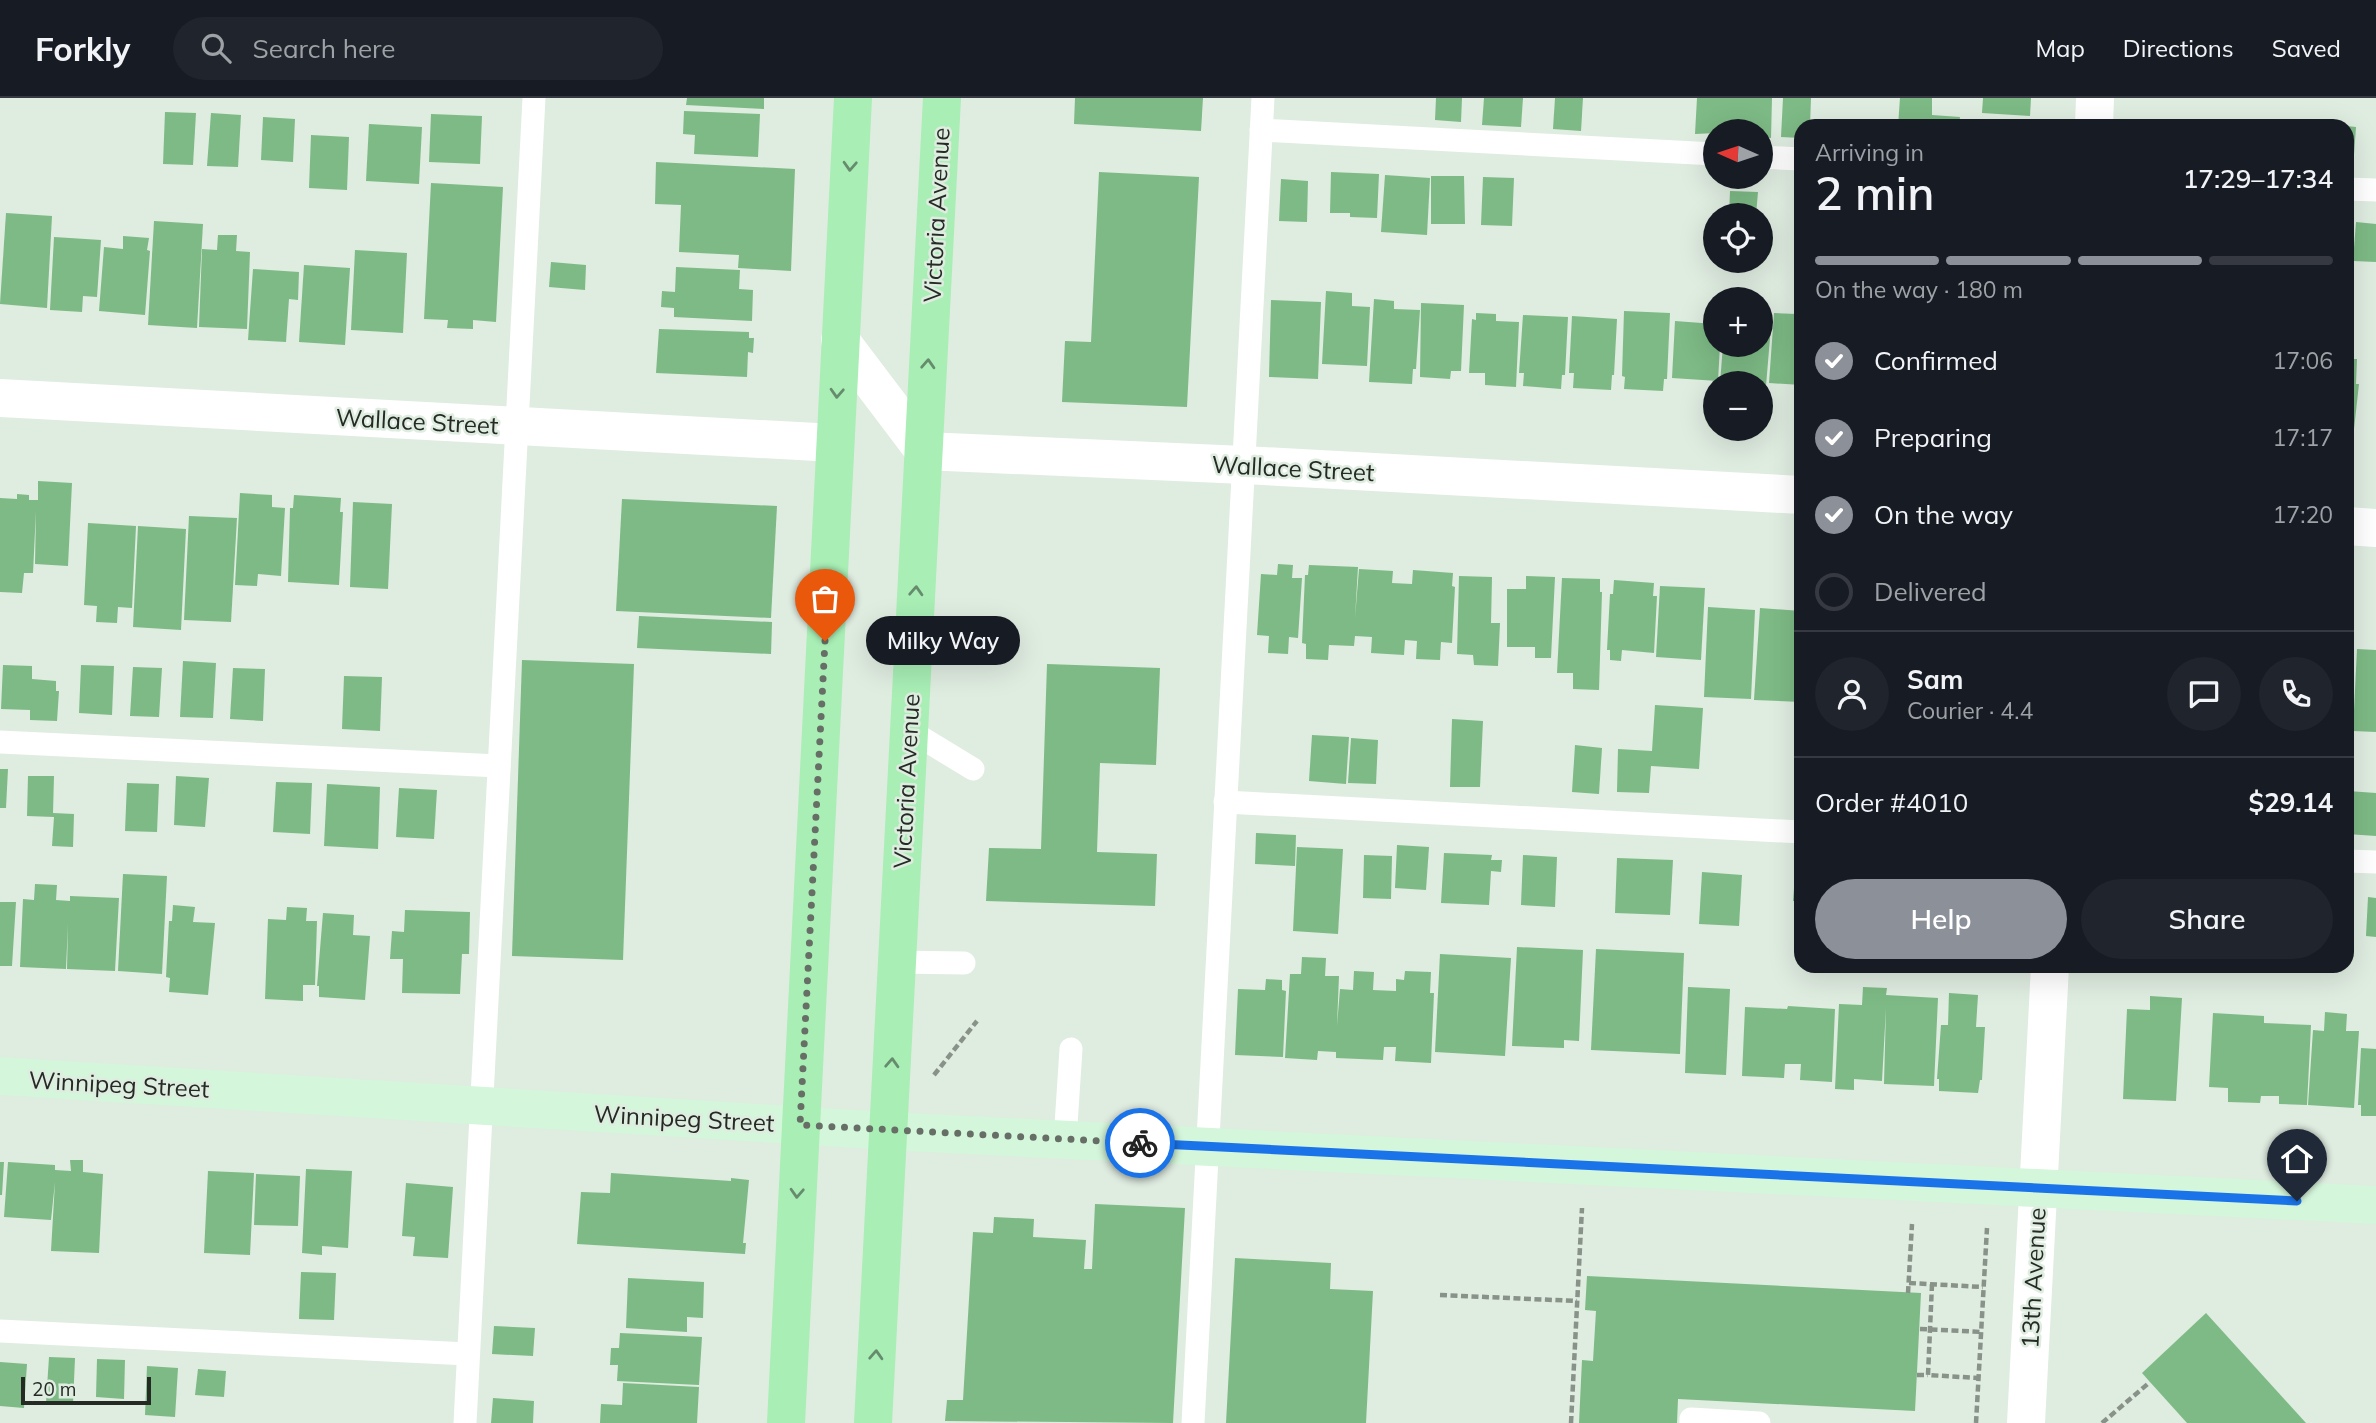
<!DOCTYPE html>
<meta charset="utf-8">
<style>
:root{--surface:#171b24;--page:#20242c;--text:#f1f3f6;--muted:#9ea1a6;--line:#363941;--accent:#8c9099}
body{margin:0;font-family:Mulish,sans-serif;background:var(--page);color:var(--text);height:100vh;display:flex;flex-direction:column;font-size:26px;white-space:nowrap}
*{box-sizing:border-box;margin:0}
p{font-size:23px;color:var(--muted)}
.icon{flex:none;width:38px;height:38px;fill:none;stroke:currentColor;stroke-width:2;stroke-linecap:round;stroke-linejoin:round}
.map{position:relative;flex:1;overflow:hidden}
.drawer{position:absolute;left:1794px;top:21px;width:560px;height:854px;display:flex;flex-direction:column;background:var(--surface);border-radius:21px;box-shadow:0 7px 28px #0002}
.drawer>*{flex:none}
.needle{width:46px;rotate:273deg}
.controls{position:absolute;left:1703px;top:21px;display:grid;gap:14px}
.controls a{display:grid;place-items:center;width:70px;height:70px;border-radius:50%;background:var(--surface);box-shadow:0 7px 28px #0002;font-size:35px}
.scale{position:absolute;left:21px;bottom:18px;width:130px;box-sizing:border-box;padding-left:7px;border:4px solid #252a25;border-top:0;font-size:19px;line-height:24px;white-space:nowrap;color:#252a25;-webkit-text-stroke:5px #dfece0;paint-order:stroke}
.pin{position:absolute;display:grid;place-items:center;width:60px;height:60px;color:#fff;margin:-72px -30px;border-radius:50% 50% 50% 0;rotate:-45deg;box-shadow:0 0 7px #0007}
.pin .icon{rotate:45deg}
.courier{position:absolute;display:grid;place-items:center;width:70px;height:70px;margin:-35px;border:5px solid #1a73e8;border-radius:50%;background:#fff;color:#222;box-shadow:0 2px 9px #0007}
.bubble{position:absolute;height:49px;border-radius:24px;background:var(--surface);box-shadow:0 7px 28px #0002;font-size:23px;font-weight:600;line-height:49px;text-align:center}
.overview em{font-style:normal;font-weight:600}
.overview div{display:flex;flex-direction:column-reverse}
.overview{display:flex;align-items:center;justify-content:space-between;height:119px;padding:0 21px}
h1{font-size:46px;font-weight:600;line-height:52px}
.bar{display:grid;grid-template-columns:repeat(4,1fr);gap:10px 7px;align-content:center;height:84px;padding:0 21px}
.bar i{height:9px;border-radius:5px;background:var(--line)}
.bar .current{background:var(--accent)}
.bar p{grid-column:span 4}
.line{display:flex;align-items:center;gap:18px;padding:0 21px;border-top:2px solid var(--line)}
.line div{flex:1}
.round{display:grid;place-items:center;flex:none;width:74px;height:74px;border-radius:37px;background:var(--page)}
ol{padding:0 21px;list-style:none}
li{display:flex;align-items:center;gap:21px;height:77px}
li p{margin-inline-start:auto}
li .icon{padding:7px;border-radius:50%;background:var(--accent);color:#fff;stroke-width:4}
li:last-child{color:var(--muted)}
li i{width:38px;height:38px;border:4px solid var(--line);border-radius:50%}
.cta{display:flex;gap:14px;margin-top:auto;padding:14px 21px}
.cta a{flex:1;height:80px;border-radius:42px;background:var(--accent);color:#fff;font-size:28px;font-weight:600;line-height:80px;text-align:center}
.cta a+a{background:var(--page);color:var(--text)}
header{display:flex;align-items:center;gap:42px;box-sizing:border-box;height:98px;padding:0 35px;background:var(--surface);border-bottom:2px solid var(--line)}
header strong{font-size:33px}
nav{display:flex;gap:38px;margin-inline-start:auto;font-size:24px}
.search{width:490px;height:63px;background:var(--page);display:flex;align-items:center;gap:18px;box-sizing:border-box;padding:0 24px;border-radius:38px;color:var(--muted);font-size:26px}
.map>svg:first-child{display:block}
.building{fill:#7dba85}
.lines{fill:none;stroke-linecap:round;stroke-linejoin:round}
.path{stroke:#899289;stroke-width:4.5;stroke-dasharray:7 3.5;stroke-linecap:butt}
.lane{stroke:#fff;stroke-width:23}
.street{stroke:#fff;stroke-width:38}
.secondary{stroke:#d4f6da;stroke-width:38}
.primary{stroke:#a8eeb5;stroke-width:38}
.oneway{stroke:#668c6d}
.done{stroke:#666e66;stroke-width:7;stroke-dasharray:0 12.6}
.route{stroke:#1a73e8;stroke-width:9}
.labels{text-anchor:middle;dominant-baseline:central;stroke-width:5;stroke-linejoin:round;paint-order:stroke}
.street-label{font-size:24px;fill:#252a25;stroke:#dfece0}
</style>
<header>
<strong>Forkly</strong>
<div class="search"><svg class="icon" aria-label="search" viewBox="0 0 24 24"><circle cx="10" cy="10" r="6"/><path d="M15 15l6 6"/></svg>Search here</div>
<nav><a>Map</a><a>Directions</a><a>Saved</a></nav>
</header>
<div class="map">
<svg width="2376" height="1325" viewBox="0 0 2376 1325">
<rect width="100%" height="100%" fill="#dfece0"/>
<g class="building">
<path d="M687,0H764V11L686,7Z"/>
<path d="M1075,0H1203L1201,33L1074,26Z"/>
<path d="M1436,0H1462L1461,24L1435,22Z"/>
<path d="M1484,0H1523L1521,29L1482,27Z"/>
<path d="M1555,0H1583L1581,33L1553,31Z"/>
<path d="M1697,0H1772L1771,40L1760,39V33L1695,36Z"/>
<path d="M1783,0H1811L1810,28H1801V40L1781,39Z"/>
<path d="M1900,0H1932V17L1960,19L1959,28H1898Z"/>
<path d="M1983,0H2031L2030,18L1982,15Z"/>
<path d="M684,13L760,16L758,59L694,56L695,37L683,36Z"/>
<path d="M165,14L196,15L193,67L163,66Z"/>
<path d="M211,15L241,17L238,69L207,68Z"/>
<path d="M431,16L482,18L480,66L429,64Z"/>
<path d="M263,19L295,21L293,64L261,62Z"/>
<path d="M369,26L422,29L419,86L366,83Z"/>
<path d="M2347,28L2356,29L2353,71L2347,70Z"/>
<path d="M311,37L349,39L347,92L309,90Z"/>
<path d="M656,64L795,71L791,173L738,170L739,157L679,154L681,107L655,106Z"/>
<path d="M1099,74L1199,79L1187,309L1062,304L1065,243L1091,244Z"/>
<path d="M1331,74L1379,76L1377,120L1350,119V115H1330Z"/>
<path d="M1385,77L1430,80L1427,137L1381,134Z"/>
<path d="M1431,78H1464L1465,126H1431Z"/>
<path d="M1483,79L1514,80L1512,128L1481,127Z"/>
<path d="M1281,81L1308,83L1307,124L1279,123Z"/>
<path d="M431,85L503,89L496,224L473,222V231L447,230L448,222L424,221Z"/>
<path d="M1730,93L1758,94L1756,117H1729Z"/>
<path d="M6,115L52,118L47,210L0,206Z"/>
<path d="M154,123L203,126L197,230L148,227Z"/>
<path d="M2356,124L2376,126V164L2353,163Z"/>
<path d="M218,137H237L236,153L250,154L247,231L199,229L202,151L217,152Z"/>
<path d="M123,138L149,140L147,152L150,153L145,217L99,213L104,149L123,151Z"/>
<path d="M54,139L101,142L97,199L83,198L82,214L50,212Z"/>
<path d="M355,152L407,155L403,235L351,232Z"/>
<path d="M551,164L586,167L585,192L549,189Z"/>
<path d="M304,167L350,170L345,247L299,244Z"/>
<path d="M676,169L740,172L739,191L753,192L752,223L674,219V210L661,209L662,193L675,194Z"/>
<path d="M253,171L299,174L298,202L289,201L286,244L248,242Z"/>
<path d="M1326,193L1352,195V208L1370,209L1367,268L1322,266Z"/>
<path d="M1374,201L1394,203V211L1420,212L1416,271H1413L1412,286L1369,284Z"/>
<path d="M1271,202L1321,204L1318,281L1269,279Z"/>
<path d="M1421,205L1464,207L1461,273H1451L1450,281L1420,279Z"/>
<path d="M1624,213L1670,215L1667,281H1664L1663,293L1624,291L1625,279L1622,278Z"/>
<path d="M1476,215L1496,216V223L1519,224L1516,289L1485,287V275H1469L1472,221L1476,222Z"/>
<path d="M1774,215L1796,216V230H1801V287L1769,285Z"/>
<path d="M1523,217L1568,219L1565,277H1562L1561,291L1523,288L1524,275H1519Z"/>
<path d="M1572,218L1617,221L1614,277H1612L1611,292L1573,290L1574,275H1569Z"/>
<path d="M1675,223L1715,226V247H1720L1718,283L1672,280Z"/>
<path d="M1760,228H1771L1766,288H1760V285H1720L1723,247H1760Z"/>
<path d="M659,231L749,234V240H754L753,255L748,254L747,279L656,275Z"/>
<path d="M2347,261H2357L2356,286H2359L2354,331L2347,330Z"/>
<path d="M38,383L72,385L68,468L35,466L36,413L33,475H24L22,495L0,494V400L17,401V396L29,397V402H38Z"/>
<path d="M240,395L272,397V409L285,410L281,478L258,476L257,488L235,487Z"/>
<path d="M294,397L341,400L340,414H343L339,487L288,484L290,410H293Z"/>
<path d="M622,401L777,408L771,520L616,513Z"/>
<path d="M353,404L392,406L388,491L350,489Z"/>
<path d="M189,418L237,420L231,524L184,522Z"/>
<path d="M88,425L136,428L132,510L118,509L117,525L96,524L97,508L84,507Z"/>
<path d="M138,428L186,431L181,532L133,529Z"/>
<path d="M1278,466L1293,467L1292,480H1302L1298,540L1289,539L1288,556L1268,555L1269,538L1257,537L1261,476L1277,477Z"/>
<path d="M1309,467L1358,469L1355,520L1359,471L1393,473L1392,485L1412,486L1413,472L1453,475L1452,488L1455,489L1452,545L1441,544L1440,562L1416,561L1417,543L1405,542L1404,557L1371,555L1372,539L1355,538L1354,548L1329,547L1328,562L1306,561V546L1302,545L1305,477H1308Z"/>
<path d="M1459,478L1492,479L1491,525H1500L1498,568L1474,567L1473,557L1457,556Z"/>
<path d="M1526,478L1555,479L1551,560H1535V549H1507V491H1526Z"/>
<path d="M1562,480L1600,481V494H1602L1599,592L1573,591V575H1557Z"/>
<path d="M1614,482L1654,485L1653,498H1657L1654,555L1622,552L1621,563L1610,562V552H1607L1610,496H1613Z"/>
<path d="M1660,488L1705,490L1701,562L1656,559Z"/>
<path d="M1708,509L1755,512L1751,601L1704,599Z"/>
<path d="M1760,510L1801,513V604L1754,602Z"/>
<path d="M639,518L772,524L771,556L637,550Z"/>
<path d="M2357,551L2376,552V634L2353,633Z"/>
<path d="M522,562L634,566L623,862L512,858Z"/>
<path d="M183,563L216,565L213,620L180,619Z"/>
<path d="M1047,566L1160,570L1156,667L1100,665L1097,754L1157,756L1155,808L986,803L989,750L1041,751Z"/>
<path d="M3,567L32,568V581L56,583V593H59L57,623L30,622V612L1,611Z"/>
<path d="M81,567L114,568L112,617L79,615Z"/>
<path d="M133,569L162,570L159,619L130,618Z"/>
<path d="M233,570L265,571L263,623L230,621Z"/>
<path d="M344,578L382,579L380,633L342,631Z"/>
<path d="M1655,607L1703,610L1699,671L1651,668L1649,695L1617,694L1618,651L1652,653Z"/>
<path d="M1452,621L1483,623L1480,689H1450Z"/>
<path d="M1312,637L1349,639L1346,686L1309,683Z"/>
<path d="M1351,640L1378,642L1376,686L1348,685Z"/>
<path d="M1575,647L1602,650L1599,696L1572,694Z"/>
<path d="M0,671H8L6,710H0Z"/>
<path d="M28,678H54L53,715L74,716L73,749L52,748L54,719L27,718Z"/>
<path d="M176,678L209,680L205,729L174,727Z"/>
<path d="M276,684L312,685L310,736L273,734Z"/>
<path d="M127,685L159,686L157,734L125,733Z"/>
<path d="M327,686L380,689L378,751L324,748Z"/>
<path d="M399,690L437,692L434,741L396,739Z"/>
<path d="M2348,693L2376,695V738L2347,736Z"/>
<path d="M1256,735L1296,737L1295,768L1255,766Z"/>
<path d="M1397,747L1429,749L1426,792L1395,790Z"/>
<path d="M1297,749L1343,751L1338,836L1293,833Z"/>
<path d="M1444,755L1492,757L1491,762H1502L1501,774L1491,773L1489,807L1441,805Z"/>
<path d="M1364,757L1392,758L1391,801L1363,800Z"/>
<path d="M1523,757L1557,759L1555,809L1521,807Z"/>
<path d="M1617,760L1673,762L1670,817L1615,815Z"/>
<path d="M1796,764L1801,765V804L1793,803Z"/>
<path d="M1702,774L1742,777L1739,828L1699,826Z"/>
<path d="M123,776L167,778L162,876L118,873Z"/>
<path d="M35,786L57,787L56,802L70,803V798L119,800L115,873L67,871L68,826L66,871L20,869L23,801L34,802Z"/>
<path d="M2368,799L2376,800V839L2366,838Z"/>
<path d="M0,804H16L12,868H0Z"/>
<path d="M173,807L195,809L193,824L215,825L208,897L169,894L170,880L166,879L169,823H172Z"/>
<path d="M287,809L307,810L306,823H317L315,887H303V903L265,901L268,821L286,822Z"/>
<path d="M405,812L470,814L469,856H462L460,896L402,895L403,861H390L392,833L404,834Z"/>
<path d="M323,815L354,817L353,837L370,838L365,902L319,899V888H317Z"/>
<path d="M1517,849L1583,852L1579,943L1564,942V950L1512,948Z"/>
<path d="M1596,851L1684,855L1680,956L1591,952Z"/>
<path d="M1440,856L1511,860L1505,958L1435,954Z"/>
<path d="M1302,859L1326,860L1325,878H1339L1337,928L1340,891L1353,892L1354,873L1374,874L1373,892L1396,893V881L1404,882L1405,873L1431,874L1430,895H1434L1431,965L1395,963L1396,949H1384L1383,962L1336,960V954L1318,953L1317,962L1285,960L1290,876H1301Z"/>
<path d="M1266,881L1282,882V892L1286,893L1283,959L1235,957L1238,891L1265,892Z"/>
<path d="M1688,889L1730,891L1726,977L1685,975Z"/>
<path d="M1863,889L1887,890L1886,897L1938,900L1934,988L1884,986L1886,910L1882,983L1854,981V992L1835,991L1839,906L1862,907Z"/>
<path d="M1949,895L1978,897L1976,929H1985L1982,982H1980L1978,995L1939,993V981H1937L1941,927H1948Z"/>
<path d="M2150,898L2182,900L2176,1003L2123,1001L2127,911L2150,912Z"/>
<path d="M1788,908L1835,911L1832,984L1800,982L1801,966H1785L1784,980L1742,978L1745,909L1787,911Z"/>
<path d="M2325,914L2347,916L2346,933H2359L2354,1010L2308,1007L2313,932L2324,933Z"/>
<path d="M2213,915L2264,918V925L2311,927L2307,1007L2279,1006V998H2261L2260,1005L2228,1004V990L2209,989Z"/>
<path d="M2361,950L2376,951V1018H2361V1007H2358Z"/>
<path d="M70,1062H83V1074L103,1076L99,1155L51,1153L55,1084L51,1122L4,1119L8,1064L55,1067V1072L71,1073Z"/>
<path d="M0,1064H4L2,1097H0Z"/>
<path d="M306,1071L352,1073L348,1150L322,1148V1157L302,1155Z"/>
<path d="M208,1073L254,1075L250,1157L204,1155Z"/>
<path d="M611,1075L731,1083V1080L749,1082L743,1145H746L745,1156L577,1146L581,1094L610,1095Z"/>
<path d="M256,1076L300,1078L298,1128L254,1127Z"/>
<path d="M406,1085L453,1089L448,1160L413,1158L415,1139L402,1138Z"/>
<path d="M1095,1106L1185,1110L1173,1325L945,1323L947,1302H963L973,1134L993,1135L994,1119L1034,1121L1033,1139L1086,1142L1084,1171H1092Z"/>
<path d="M1235,1160L1331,1165L1330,1191L1373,1193L1366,1325H1226Z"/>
<path d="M301,1174L336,1175L334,1222L299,1221Z"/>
<path d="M1587,1178L1921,1195L1915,1313L1678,1301L1677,1325H1579L1582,1262L1593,1263L1596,1213L1585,1212Z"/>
<path d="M628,1180L704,1184L703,1220L687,1219V1234L626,1230Z"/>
<path d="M2206,1215L2306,1325H2187L2150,1284L2142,1275Z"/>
<path d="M494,1228L535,1230L533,1258L492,1256Z"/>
<path d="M620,1235L702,1239L699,1287L617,1283L618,1267H610L611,1250H619Z"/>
<path d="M49,1259L75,1260L73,1306L46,1305Z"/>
<path d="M97,1261L125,1262L124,1301L96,1299Z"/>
<path d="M0,1264L27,1266L24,1310L0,1308Z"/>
<path d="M147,1268L178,1270L175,1319L145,1317Z"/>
<path d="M198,1271L226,1273L224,1299L195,1297Z"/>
<path d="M623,1285L699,1289L697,1325H600L601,1306L622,1307Z"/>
<path d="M493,1300L534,1303L533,1325H491Z"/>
</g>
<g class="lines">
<g class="path">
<path d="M934,977L977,923"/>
<path d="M1909,1185L1983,1189"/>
<path d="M1932,1186L1928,1277L1978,1280"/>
<path d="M1908,1195L1912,1126"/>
<path d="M1440,1197L1577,1203"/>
<path d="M1920,1231L1982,1234"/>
<path d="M1917,1277H1928"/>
<path d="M1571,1325L1582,1110"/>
<path d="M1976,1325L1987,1130"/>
<path d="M2102,1325L2150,1284"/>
</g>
<g class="lane">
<path d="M1261,32L1715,56"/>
<path d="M1760,59L1801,61"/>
<path d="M2347,91L2376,92"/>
<path d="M909,632L973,671"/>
<path d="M0,644L499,668"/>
<path d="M1225,704L1801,734"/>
<path d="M2347,763L2376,764"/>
<path d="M897,864L964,865"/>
<path d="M1065,1042L1071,951"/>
<path d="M0,1233L468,1256"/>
<path d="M465,1325L534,0"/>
<path d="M1193,1325L1263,0"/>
<path d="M1691,1325V1321L1759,1325"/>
</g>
<g class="street">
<path d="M2094,28L2095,0"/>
<path d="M840,242L924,353L1244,367L1801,397"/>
<path d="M0,300L835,345"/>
<path d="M2347,428L2376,430"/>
<path d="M2026,1325L2050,868"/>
</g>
<path class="secondary" d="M0,978L888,1033L2376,1107"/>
<g class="primary">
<path d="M786,1325L853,0"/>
<path d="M873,1325L942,0"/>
</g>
</g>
<defs><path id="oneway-chevron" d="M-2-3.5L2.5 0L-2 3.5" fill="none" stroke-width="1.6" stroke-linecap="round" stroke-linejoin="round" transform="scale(1.75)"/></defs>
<g class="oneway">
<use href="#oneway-chevron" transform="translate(850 68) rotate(93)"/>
<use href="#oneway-chevron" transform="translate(928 266) rotate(-87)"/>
<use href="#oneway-chevron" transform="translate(837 295) rotate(93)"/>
<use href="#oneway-chevron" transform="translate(916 493) rotate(-87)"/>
<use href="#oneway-chevron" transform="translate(892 965) rotate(-87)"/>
<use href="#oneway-chevron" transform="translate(797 1095) rotate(93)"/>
<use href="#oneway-chevron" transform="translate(876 1257) rotate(-87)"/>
</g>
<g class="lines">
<path class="done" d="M825,543L800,1027L1140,1045"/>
<path class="route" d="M1140,1045L2297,1103"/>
</g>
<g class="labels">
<g class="street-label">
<text transform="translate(936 117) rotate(-87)">Victoria Avenue</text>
<text transform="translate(417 323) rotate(3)">Wallace Street</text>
<text transform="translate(1293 370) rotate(3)">Wallace Street</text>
<text transform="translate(906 683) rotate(-87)">Victoria Avenue</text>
<text transform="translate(119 986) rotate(3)">Winnipeg Street</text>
<text transform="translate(684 1020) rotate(3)">Winnipeg Street</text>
<text transform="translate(2033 1180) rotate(-87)">13th Avenue</text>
</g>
</g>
</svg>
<div class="controls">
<a><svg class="needle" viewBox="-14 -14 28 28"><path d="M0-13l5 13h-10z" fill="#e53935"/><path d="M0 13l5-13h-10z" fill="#9ea1a6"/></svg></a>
<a><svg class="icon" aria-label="locate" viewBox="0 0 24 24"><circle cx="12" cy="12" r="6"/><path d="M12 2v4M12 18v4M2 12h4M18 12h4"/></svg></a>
<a>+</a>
<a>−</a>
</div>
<div class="scale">20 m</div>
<div class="pin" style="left:825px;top:543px;background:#ea580c"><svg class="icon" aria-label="bag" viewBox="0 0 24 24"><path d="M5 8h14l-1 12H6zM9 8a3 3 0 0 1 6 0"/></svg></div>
<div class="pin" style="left:2297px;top:1103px;background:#1f2937"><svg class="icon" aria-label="home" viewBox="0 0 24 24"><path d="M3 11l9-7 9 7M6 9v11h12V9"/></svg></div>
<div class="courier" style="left:1140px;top:1045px"><svg class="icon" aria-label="bike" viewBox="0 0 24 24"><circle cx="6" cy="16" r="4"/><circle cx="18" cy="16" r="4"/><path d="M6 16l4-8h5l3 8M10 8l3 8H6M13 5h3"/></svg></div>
<div class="bubble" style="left:866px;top:518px;width:154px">Milky Way</div>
<section class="drawer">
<div class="overview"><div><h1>2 min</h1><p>Arriving in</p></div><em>17:29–17:34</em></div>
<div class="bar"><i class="current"></i><i class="current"></i><i class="current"></i><i></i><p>On the way · 180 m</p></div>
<ol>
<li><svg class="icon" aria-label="check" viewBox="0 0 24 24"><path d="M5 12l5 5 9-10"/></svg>Confirmed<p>17:06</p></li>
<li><svg class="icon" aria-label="check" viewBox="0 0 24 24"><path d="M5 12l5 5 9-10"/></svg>Preparing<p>17:17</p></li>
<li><svg class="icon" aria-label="check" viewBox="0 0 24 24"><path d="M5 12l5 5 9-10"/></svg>On the way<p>17:20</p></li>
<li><i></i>Delivered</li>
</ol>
<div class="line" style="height:126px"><a class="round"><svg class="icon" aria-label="person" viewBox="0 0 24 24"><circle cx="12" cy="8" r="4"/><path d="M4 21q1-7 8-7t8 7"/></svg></a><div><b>Sam</b><p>Courier · 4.4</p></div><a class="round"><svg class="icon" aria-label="chat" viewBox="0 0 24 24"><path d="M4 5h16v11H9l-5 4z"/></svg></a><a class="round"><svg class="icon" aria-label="phone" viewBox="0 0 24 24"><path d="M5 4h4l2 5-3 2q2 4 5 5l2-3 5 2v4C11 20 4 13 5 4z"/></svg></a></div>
<div class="line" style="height:91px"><div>Order #4010</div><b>$29.14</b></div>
<div class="cta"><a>Help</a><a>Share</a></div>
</section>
</div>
